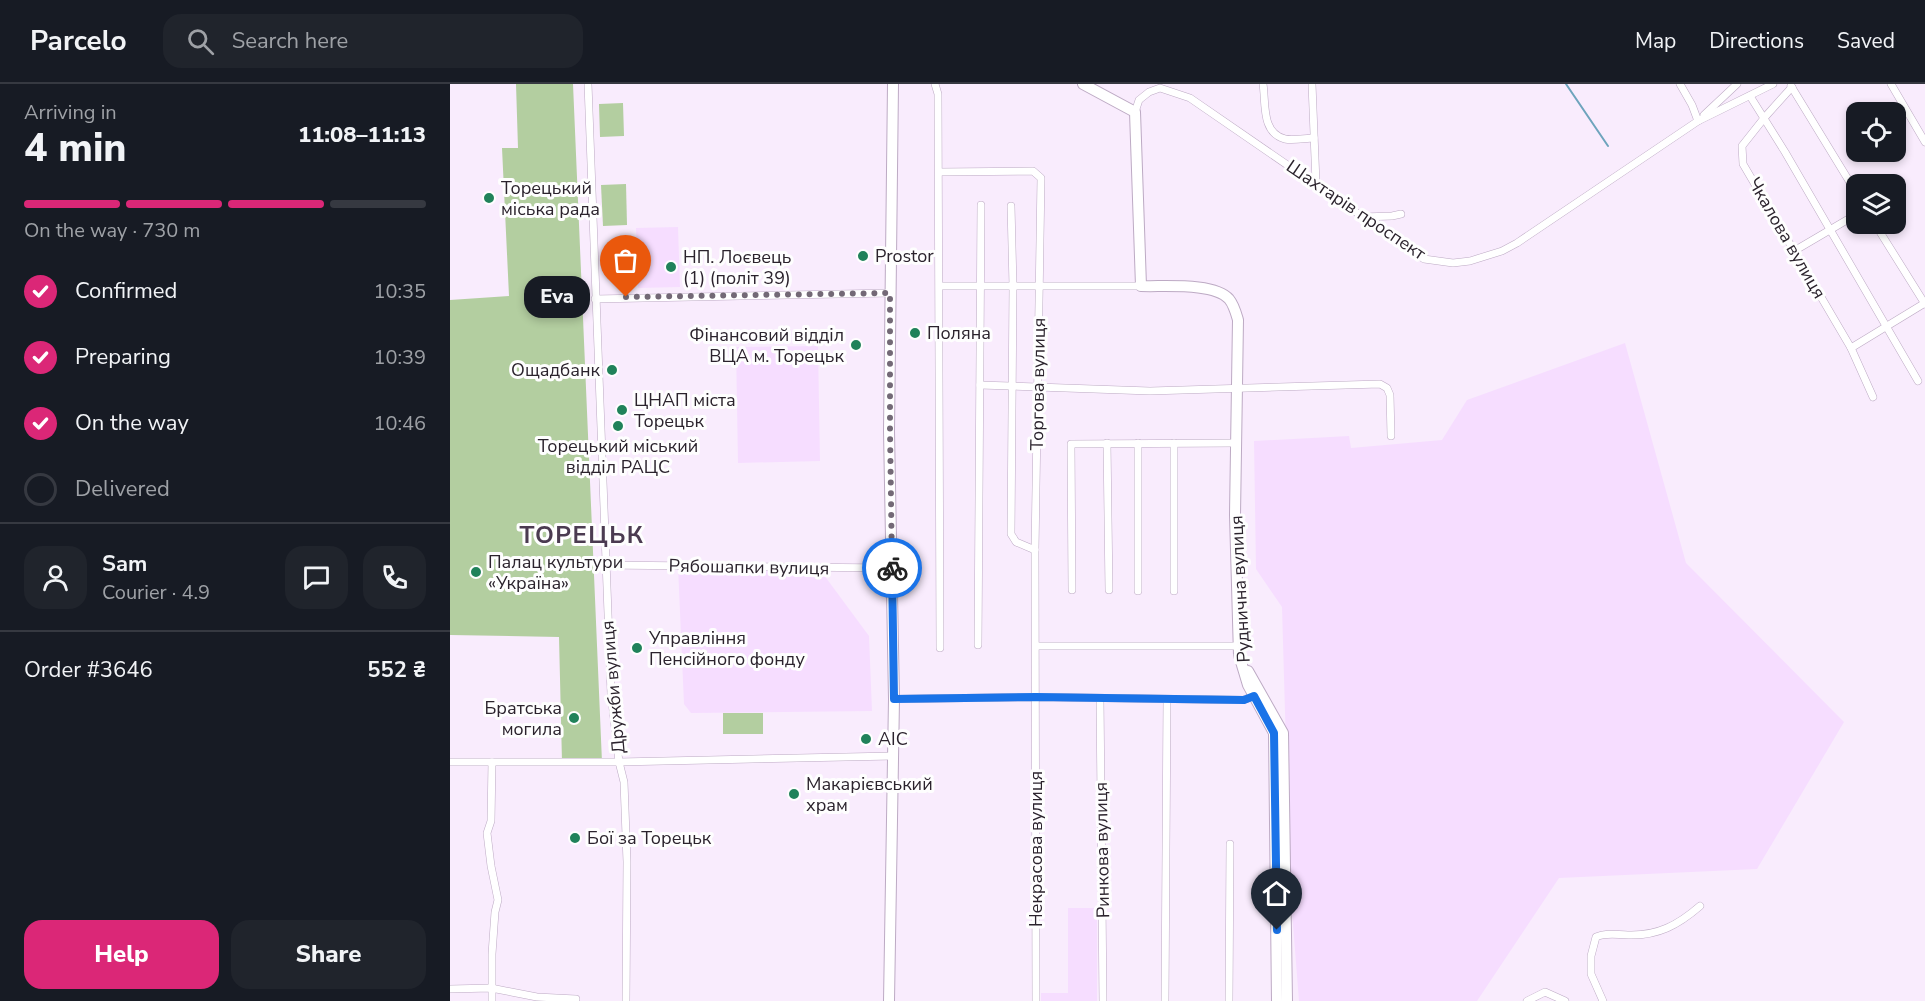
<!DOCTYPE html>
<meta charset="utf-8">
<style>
:root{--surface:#171b24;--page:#20242c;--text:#f1f3f6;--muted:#9ea1a6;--line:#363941;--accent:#db2777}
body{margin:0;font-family:"Nunito Sans",sans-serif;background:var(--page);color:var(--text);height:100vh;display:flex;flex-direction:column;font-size:22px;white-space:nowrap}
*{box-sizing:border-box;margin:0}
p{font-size:20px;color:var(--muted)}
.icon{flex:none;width:33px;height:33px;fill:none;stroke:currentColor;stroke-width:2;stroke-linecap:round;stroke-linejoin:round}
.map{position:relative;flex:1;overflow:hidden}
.panel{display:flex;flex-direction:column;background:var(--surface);width:450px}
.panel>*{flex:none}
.tools{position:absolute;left:1396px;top:18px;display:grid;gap:12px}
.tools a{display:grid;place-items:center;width:60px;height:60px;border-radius:12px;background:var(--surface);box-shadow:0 3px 9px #0003;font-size:30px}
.pin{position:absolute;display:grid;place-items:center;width:51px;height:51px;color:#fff;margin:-62px -26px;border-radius:50% 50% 50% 0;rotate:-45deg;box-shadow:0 0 6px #0007}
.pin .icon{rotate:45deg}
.courier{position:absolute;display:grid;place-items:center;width:60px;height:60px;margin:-30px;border:4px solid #1a73e8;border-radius:50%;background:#fff;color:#222;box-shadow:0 2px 8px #0007}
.bubble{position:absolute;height:42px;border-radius:18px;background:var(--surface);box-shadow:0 3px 9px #0003;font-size:20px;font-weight:800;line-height:42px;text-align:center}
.overview em{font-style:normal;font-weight:800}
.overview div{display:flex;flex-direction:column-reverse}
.overview{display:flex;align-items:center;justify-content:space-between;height:102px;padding:0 24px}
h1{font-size:39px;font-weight:800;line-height:45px}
.bar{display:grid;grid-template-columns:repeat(4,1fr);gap:9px 6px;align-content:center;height:72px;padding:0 24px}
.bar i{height:8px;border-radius:4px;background:var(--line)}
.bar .selected{background:var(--accent)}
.bar p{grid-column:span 4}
.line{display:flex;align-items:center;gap:15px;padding:0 24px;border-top:2px solid var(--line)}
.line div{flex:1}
.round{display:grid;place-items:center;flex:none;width:63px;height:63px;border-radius:18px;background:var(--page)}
ol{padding:0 24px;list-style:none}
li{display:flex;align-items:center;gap:18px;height:66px}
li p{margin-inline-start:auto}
li .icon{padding:6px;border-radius:50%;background:var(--accent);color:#fff;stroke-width:4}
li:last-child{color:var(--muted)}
li i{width:33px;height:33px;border:3px solid var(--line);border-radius:50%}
.button{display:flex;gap:12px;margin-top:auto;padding:12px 24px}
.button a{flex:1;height:69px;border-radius:18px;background:var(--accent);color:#fff;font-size:24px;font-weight:800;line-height:69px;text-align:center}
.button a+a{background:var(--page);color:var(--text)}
header{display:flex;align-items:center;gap:36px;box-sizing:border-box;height:84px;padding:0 30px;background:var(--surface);border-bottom:2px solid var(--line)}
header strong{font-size:28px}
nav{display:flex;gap:33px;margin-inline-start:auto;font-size:21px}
.search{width:420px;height:54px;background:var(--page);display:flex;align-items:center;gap:15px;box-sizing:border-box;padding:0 21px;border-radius:18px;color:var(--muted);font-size:22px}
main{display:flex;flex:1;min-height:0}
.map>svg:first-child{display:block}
.built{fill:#f6ddff}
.green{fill:#b3cea0}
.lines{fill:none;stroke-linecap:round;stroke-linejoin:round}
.stream{stroke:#6ea4bd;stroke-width:2}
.street-casing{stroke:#bdaac4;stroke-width:8}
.secondary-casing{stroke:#bdaac4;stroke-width:12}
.street{stroke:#fff;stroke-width:7}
.secondary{stroke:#fff;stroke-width:10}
.done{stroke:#736976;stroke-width:6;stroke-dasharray:0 10.8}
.route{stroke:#1a73e8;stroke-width:8}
.poi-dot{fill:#20825a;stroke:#fefefe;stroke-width:2}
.labels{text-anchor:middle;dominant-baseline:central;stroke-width:6;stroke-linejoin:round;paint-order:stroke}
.poi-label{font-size:18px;fill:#2b232d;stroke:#fefefe;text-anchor:start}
.street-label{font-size:18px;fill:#2b232d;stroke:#fefefe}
.district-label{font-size:24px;font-weight:bold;letter-spacing:1.5px;fill:#4b3b51;stroke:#fefefe}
</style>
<header>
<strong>Parcelo</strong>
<div class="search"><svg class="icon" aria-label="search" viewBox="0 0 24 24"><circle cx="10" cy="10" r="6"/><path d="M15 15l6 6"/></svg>Search here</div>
<nav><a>Map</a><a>Directions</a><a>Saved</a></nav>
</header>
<main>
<section class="panel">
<div class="overview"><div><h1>4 min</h1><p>Arriving in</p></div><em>11:08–11:13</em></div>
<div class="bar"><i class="selected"></i><i class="selected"></i><i class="selected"></i><i></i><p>On the way · 730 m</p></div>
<ol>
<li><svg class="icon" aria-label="check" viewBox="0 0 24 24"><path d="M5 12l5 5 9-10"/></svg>Confirmed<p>10:35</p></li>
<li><svg class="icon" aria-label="check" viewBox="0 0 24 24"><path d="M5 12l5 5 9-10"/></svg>Preparing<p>10:39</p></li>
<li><svg class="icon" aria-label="check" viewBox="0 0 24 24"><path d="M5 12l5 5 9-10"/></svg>On the way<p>10:46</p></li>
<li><i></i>Delivered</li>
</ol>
<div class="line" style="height:108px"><a class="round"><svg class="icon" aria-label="person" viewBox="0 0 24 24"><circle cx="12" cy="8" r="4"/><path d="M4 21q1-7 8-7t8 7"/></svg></a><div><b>Sam</b><p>Courier · 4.9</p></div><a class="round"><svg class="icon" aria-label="chat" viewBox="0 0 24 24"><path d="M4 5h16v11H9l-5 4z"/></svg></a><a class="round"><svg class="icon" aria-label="phone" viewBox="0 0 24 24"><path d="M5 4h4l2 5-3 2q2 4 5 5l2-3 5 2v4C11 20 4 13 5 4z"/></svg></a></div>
<div class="line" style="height:78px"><div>Order #3646</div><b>552 ₴</b></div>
<div class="button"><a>Help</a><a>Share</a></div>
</section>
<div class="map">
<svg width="1475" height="917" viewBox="0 0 1475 917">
<rect width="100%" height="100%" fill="#f9ecfd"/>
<g class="built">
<path d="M228,143L230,203L188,204L186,144Z"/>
<path d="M1175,259L1236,479L1394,638L1307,785L1109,794L1027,917H849L840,802L832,523L806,485L804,357L899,352L901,364L992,356L1017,316Z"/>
<path d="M368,262L370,377L288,379L286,263Z"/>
<path d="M228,482L371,487L419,552L422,627L241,629L234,620Z"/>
<path d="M618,824H647V917H591V909H618Z"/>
</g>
<g class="green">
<path d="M66,0H123L152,678H112L109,553L0,551V216L59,212L52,64H68Z"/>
<path d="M173,19L174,52L150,53L149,20Z"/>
<path d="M176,100L177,141L153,142L151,101Z"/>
<rect x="273" y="629" width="40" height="21"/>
</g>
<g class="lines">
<path class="stream" d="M1116,0L1158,62"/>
<defs>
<g id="street">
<path d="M138,0L161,609L169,678L174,698L177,778L176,917"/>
<path d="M485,0L488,10L490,564"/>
<path d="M813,0C816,19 811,49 835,55C843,57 856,54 864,54"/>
<path d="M862,0L866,99"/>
<path d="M1230,0L1242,21L1248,37"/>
<path d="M1441,0L1475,58"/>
<path d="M1341,2L1407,110"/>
<path d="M1342,3L1315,33L1292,62L1293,80L1401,264L1423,313"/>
<path d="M1300,12L1335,68L1468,297"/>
<path d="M685,28L689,16L699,8L710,4L740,14L974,175L1003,179L1020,177L1052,167L1067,159L1248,37L1323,0"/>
<path d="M1254,31L1287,0"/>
<path d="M489,88L583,87L591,94L585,466L586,917"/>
<path d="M561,122L563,202L561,450L566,458L585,466"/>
<path d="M913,133L942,132L951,130"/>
<path d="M1425,140L1475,220"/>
<path d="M1344,167L1407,130"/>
<path d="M490,202H691"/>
<path d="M145,215L440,209"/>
<path d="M1401,264L1475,219"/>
<path d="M530,301L700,307L930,300L937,304L940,311L941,352"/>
<path d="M657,359L659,506"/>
<path d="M724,359V507"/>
<path d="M155,481L442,484"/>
<path d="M622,506L621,360L787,359"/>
<path d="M688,507V359"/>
<path d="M528,561L531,121"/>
<path d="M586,562H789"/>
<path d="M650,614L653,917"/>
<path d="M444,615L586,613L793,616L804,612"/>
<path d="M0,678H169L443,672"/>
<path d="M42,678L41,737L37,749L41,782L48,816L45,828L42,870V917"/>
<path d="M0,905L41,904L87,913L126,915"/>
<path d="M715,917L717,615"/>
<path d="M779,917L780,760"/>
<path d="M1077,917L1095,908L1115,917"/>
<path d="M1153,917L1141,890V872L1146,853C1157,848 1167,851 1178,851C1208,852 1228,841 1250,822"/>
</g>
<g id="secondary">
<path d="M633,0L685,28L691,202C713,203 764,198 779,215C784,221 786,229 788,236L785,431L789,571L798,601L824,649L827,917"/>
<path d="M798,587L833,649L837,917"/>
<path d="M439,917L444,615L439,347L443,0"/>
</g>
</defs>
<use href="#street" class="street-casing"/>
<use href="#secondary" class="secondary-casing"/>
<use href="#street" class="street"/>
<use href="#secondary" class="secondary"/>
</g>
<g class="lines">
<path class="done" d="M176,213L440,209V347L442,484"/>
<path class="route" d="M442,484L444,615L586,613L794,616L804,612L824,649L827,846"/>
</g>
<g class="poi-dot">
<circle cx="39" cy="114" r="6"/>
<circle cx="413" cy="172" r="6"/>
<circle cx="221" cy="183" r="6"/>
<circle cx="465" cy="249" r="6"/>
<circle cx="406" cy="261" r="6"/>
<circle cx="162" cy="286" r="6"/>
<circle cx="172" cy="326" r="6"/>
<circle cx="168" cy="342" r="6"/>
<circle cx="26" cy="488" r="6"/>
<circle cx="187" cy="564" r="6"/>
<circle cx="124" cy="634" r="6"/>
<circle cx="416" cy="655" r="6"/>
<circle cx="344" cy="710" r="6"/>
<circle cx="125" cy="754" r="6"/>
</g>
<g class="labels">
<g class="poi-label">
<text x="51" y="104">Торецький<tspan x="51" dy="21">міська рада</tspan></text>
<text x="425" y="172">Prostor</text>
<text x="233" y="173">НП. Лоєвець<tspan x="233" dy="21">(1) (політ 39)</tspan></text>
<text x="477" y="249">Поляна</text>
<text x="394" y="251" text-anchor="end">Фінансовий відділ<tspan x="394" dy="21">ВЦА м. Торецьк</tspan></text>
<text x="150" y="286" text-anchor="end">Ощадбанк</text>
<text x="184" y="316">ЦНАП міста<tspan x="184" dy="21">Торецьк</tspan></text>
<text x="168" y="362" text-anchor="middle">Торецький міський<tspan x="168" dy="21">відділ РАЦС</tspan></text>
<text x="38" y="478">Палац культури<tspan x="38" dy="21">«Україна»</tspan></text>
<text x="199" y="554">Управління<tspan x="199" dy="21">Пенсійного фонду</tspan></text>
<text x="112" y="624" text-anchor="end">Братська<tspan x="112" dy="21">мoгила</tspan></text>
<text x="428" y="655">АІС</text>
<text x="356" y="700">Макарієвський<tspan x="356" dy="21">храм</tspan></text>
<text x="137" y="754">Бої за Торецьк</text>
</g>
<g class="street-label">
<text transform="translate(906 126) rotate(34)">Шахтарів проспект</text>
<text transform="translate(1337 154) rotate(60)">Чкалова вулиця</text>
<text transform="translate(588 300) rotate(-89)">Торгова вулиця</text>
<text transform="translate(299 483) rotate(1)">Рябошапки вулиця</text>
<text transform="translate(790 505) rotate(-93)">Руднична вулиця</text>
<text transform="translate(163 603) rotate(-95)">Дружби вулиця</text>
<text transform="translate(586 765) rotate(-90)">Некрасова вулиця</text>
<text transform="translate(652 766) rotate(-91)">Ринкова вулиця</text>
</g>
<g class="district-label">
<text x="132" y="451">ТОРЕЦЬК</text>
</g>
</g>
</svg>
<div class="tools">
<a><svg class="icon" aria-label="locate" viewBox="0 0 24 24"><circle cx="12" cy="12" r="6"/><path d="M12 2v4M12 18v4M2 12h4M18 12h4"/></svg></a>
<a><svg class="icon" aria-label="layers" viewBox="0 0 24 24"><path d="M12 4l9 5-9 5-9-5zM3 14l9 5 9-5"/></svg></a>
</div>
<div class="pin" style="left:176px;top:213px;background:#ea580c"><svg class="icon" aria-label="bag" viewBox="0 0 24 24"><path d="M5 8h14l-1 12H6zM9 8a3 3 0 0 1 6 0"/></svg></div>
<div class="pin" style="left:827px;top:846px;background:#1f2937"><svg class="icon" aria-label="home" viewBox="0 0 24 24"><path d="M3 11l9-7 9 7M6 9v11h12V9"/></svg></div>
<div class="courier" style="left:442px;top:484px"><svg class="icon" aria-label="bike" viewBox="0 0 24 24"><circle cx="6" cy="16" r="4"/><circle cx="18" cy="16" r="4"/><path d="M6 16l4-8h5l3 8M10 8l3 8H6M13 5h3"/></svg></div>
<div class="bubble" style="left:74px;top:192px;width:66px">Eva</div>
</div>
</main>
